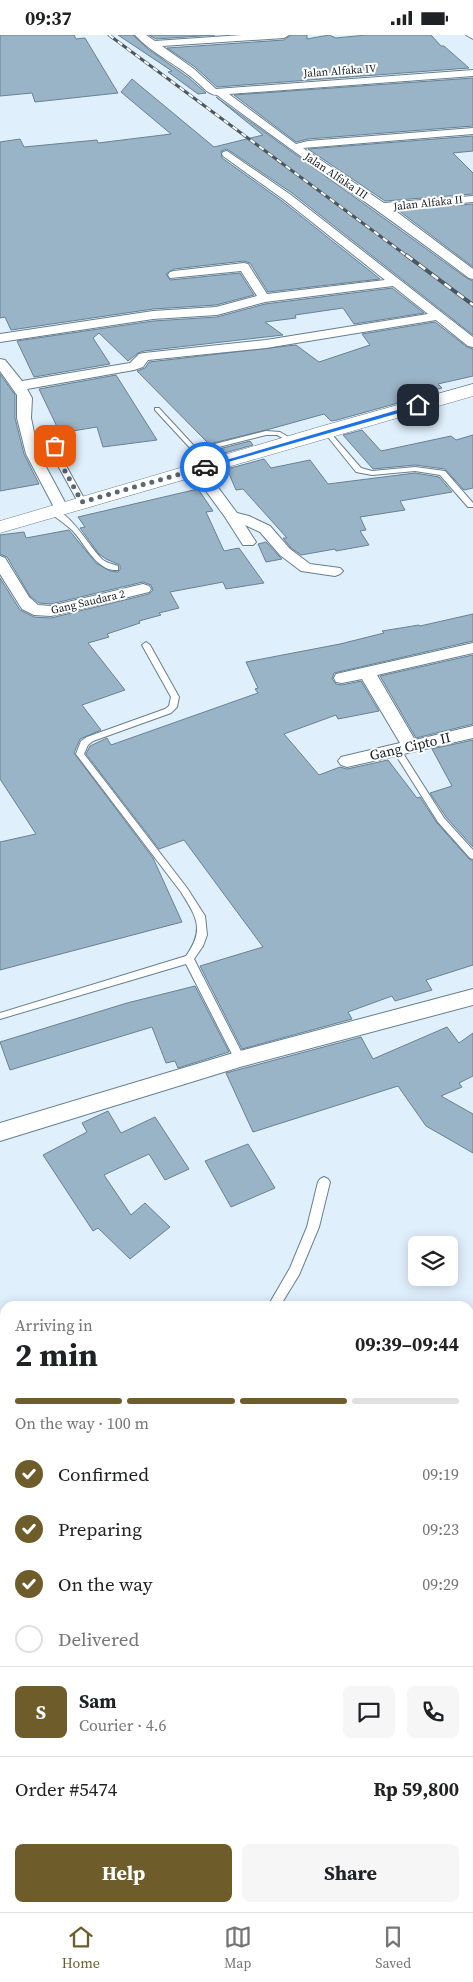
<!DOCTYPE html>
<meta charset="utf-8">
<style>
:root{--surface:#fff;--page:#f6f6f6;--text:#202124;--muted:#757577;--line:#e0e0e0;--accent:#6e5d2b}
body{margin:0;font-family:"Source Serif 4",serif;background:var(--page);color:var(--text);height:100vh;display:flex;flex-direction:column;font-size:19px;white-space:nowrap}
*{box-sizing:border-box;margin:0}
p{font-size:16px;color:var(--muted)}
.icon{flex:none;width:28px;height:28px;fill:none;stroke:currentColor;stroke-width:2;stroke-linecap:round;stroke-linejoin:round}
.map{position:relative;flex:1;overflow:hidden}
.sheet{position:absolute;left:0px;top:1266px;width:474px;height:611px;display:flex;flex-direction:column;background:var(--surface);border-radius:15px 15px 0 0;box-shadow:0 2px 12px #0003}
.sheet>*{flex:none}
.buttons{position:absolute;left:408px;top:1201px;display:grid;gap:10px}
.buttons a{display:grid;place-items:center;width:50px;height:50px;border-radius:8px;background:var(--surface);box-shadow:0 2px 12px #0003;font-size:25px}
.pin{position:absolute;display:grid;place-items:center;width:42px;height:42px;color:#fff;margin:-21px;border-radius:10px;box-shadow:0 2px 8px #0006}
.courier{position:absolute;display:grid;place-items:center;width:50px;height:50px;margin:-25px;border:4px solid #1a73e8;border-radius:50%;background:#fff;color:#222;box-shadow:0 1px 6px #0007}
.overview em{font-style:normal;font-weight:700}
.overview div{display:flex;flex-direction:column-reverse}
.overview{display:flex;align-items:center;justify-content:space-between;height:85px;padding:0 15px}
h1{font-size:32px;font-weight:700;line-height:38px}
.bar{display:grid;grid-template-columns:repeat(4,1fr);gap:8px 5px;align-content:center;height:60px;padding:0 15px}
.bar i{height:6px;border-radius:4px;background:var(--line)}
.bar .selected{background:var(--accent)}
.bar p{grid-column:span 4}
.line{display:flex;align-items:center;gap:12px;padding:0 15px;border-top:1px solid var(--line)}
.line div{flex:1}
.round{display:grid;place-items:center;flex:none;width:52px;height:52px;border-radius:8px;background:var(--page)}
ol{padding:0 15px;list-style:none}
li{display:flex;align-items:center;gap:15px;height:55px}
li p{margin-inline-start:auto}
li .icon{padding:5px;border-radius:50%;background:var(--accent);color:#fff;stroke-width:4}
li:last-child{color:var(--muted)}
li i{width:28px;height:28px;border:2px solid var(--line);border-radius:50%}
.action{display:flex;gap:10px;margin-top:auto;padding:10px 15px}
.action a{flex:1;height:58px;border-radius:8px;background:var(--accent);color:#fff;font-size:20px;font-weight:700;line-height:58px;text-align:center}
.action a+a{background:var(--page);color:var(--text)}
.status{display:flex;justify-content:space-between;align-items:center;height:35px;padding:0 25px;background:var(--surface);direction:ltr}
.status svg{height:14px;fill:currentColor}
.dock{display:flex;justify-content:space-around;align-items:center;height:70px;border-top:1px solid var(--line);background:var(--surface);font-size:14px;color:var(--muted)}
.dock a{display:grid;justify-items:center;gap:2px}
.dock .selected{color:var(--accent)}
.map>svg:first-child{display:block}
.built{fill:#c3e5ff}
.building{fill:#9ab4c7;stroke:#688194}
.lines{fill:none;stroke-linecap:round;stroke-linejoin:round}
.lane-casing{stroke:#667f91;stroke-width:2}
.street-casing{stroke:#667f91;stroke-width:2}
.secondary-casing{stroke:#667f91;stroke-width:1}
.highway-casing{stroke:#667f91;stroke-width:1}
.lane{fill:#fff;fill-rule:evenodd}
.street{fill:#fff;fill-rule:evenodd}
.secondary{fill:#fff;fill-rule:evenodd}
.highway{fill:#fff;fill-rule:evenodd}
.rail-far1-casing{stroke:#4b5760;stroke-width:3}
.rail-casing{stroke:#4b5760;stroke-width:4}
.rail-far1{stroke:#fff;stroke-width:2;stroke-dasharray:5.5;stroke-linecap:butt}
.rail{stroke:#fff;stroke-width:2.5;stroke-dasharray:8;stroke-linecap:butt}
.route{fill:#1a73e8}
.done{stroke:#5a6670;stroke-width:5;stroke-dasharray:0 9}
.labels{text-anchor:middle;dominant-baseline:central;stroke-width:4;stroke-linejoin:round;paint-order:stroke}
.far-street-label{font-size:11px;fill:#131d25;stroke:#fff}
.street-label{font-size:14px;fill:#131d25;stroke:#fff}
</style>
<div class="status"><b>09:37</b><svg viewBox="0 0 49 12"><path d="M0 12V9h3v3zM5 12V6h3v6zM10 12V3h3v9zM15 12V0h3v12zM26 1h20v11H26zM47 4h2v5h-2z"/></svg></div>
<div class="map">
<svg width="473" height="1877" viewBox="0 0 473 1877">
<rect width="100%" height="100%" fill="#dfeffb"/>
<path class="built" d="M473,1712V1877H344L347,1872H469V1717Z"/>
<g class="building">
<path d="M0,0H74L76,4L85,3L118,58L35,67L32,58L0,61Z"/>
<path d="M118,0H133L148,14L189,43L206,58L198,59L168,37L172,36Z"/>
<path d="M149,0H215L156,4Z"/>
<path d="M291,0H307V4L329,0L336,3L366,0H431L441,11H444L469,33L217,52L195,32L167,13L284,5Z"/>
<path d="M473,43V91L308,104L296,107L234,60Z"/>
<path d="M132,44L214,112L263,100L216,62L468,244L473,246V300L292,158L227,114L221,116L222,123L282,166L380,244L268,257L250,228L244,226L174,234L166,239L170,245L240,238L254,260L216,270L153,274L11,295L5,282L0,283V107L20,104L24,112L97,105L98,108L171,99L121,57Z"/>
<path d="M473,101V116L453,118L473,138V159L385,166L308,114Z"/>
<path d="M473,169V232L398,175Z"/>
<path d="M392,253L424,278L354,289L343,273L295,280L296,283L265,287L283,300L144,316L138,318L128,326L99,298L93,303L110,329L34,342L17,306L153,286L217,282L265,269Z"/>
<path d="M435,287L467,312L473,314V341L438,349L442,353L413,360L416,363L337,385L331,386L324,379L270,394L209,409L137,336L145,333L149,327L296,310L319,327L370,310L362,299Z"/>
<path d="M0,339L15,360V383L24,419L39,449L0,456Z"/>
<path d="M116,340L157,405L103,412L97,392L60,398L39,354Z"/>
<path d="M362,395L381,416L451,401L456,405L473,400V453L464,455L445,434L415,430L373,434L343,400Z"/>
<path d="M250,406L253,410L221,419L219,414Z"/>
<path d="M264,424L271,433L310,425L328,449L415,438L439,442L452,457L400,466L405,475L360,482L366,495L360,496L369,510L336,516L335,514L301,520L291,513L283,503H287L243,454L236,455L227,434Z"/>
<path d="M198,454L213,476L206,477L224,516L239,513L264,548L226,554L223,547L170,557L179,573L159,578L161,580L139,586L140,588L107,599L109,602L88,608L125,655L82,670L101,695L80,704L74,718L153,823L182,887L0,935V807L36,799L0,744V543L20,575L34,582L51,583L149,559L153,555L151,550L143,547L51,569L39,568L30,561L7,522L0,519V500L24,497L26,503L69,495L96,528L110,536L118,537L120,535V530L106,524L99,519L80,493L85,492L78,482Z"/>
<path d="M266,507L279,521L282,524L266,527L258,509Z"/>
<path d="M473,579V606L334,638L332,644L336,649L342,650L361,646L379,676L338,684L336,680L284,699L319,740L340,732L347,734L388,725L417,763L420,762L437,788L469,824L473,826V930L426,945L432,955L395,966L392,961L348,977L352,984L242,1014L200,931L263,912L184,805L159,814L86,719L90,711L107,703L111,710L258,658L255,654L258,653L246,627L340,609L384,598L382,596L419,590L420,591Z"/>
<path d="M473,620V689L416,703L380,641Z"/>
<path d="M473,705V812L446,782L430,758L452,751L432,714Z"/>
<path d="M195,951L229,1017L178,1033L175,1026L166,1028L152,992L10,1035L0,1007L127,968Z"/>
<path d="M447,992L459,1008L473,998V1041L459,1048L462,1052L441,1061L473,1079V1118L426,1091L398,1051L253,1097L226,1038L361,1002L373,1024Z"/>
<path d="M108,1076L121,1098L155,1082L189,1134L165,1145L149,1119L104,1140L131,1180L145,1168L170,1192L130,1224L98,1193L93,1196L43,1120L87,1097L82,1088Z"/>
<path d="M248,1109L275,1153L231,1172L205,1126Z"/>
</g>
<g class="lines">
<defs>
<g id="lane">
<path d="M155,373H159L195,412L199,413L266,396L280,397L295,406L292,408L277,400H266L199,417L191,414L155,375Z"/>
<path d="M51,393L54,395L64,427L86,467L85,469L78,467L56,427L48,395Z"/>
<path d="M326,394L328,395L361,433L372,436L415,432L445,436L473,468V472H468L440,440L415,436L372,440L356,437L324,397L323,396Z"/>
<path d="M50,474C69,473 91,515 103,525C107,528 113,529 118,531V535C96,537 85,508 72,495C65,489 57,483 50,478Z"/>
<path d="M146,607L150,610L179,662L177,672L171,678L93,706L88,710L84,719L187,853L205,881L207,900L203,911L194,924L245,1024L244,1027H236L186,929L0,984V978L186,921C205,894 197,883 181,857L76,719L81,706L87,702L165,674L169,671L171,662L142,610Z"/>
<path d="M396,711L399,712L444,783L473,815V824L470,823L438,787L392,714Z"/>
<path d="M324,1142L328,1144L330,1147L319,1192L299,1240L280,1271H268L290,1233L307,1192L318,1147L320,1144Z"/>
<path d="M5,1361V1376L0,1379V1364Z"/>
<path d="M5,1561V1577L0,1579V1563Z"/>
<path d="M5,1850V1870L0,1872V1852Z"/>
</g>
<g id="street">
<path d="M135,0H146L155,6L242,0H289L284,3L162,11L194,34L216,54L473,35V41L229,59L296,109L308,106L473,93V99L303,113L384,168L473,161V167L393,174L473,234V244L469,243C386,180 300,122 217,60C209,60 204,53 198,48C179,30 152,19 135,0Z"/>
<path d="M466,0H473V4Z"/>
<path d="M227,116L291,160L473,302V312L468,311L436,285L266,313L148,325L143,332L134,335L27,354L32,363L31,383L36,407L45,430L68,473L66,476H56L26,419L17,383V360L0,336V324L5,325L22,346L130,328L139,319L144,318L266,305L428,279L393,251L265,267L217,280L153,284L0,307V299L153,276L216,272L257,261L241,236L170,243L168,240L170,237L174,236L244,228L248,229L267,259L385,245L283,164L223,121L222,119L223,117Z"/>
<path d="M197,430L202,431L237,478L249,481L270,491L290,514L310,529L340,533L343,536L340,539L335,541L301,536L280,520L260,497L245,490L256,507L253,510H243L225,482L190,434L192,431Z"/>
<path d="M0,521L5,523L29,562L38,570L51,571L143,549L149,551L151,554L149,557L51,581L34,580L22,574L0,539Z"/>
<path d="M473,608V618L377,640L415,705L473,691V703L347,732L341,730L338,726L341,722L400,708L362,644L342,648L336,647L334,643L336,639Z"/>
<path d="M473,954V970L240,1032L0,1106V1088L240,1016Z"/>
</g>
<path id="secondary" d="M473,349V361L0,498V486L319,392Z"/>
<g id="highway">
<path d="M0,1700L5,1702V1743L0,1741Z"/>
<path d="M0,1776L5,1778V1820L0,1818Z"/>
<path d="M74,1872H119L121,1877H76Z"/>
<path d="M180,1872H227L229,1877H182Z"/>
</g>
</defs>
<use href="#lane" class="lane-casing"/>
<use href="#street" class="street-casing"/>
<use href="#secondary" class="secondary-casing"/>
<use href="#highway" class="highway-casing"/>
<use href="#lane" class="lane"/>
<use href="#street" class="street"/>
<use href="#secondary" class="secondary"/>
<use href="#highway" class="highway"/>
<defs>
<path id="rail-far1" d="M109,0L407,221"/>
<path id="rail" d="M406,220L473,270"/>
</defs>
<use href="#rail-far1" class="rail-far1-casing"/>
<use href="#rail" class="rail-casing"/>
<use href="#rail-far1" class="rail-far1"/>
<use href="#rail" class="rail"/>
</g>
<path class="route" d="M418,369L420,372L207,433L202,432Z"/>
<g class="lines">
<path class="done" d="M55,411L60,427L82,467L205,432"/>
</g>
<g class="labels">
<g class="far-street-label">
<text transform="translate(340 36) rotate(-4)">Jalan Alfaka IV</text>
<text transform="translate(336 141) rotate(34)">Jalan Alfaka III</text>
<text transform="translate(428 168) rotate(-6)">Jalan Alfaka II</text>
<text transform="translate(88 567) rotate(-13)">Gang Saudara 2</text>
</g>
<g class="street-label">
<text transform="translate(410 711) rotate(-13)">Gang Cipto II</text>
</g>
</g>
</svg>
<div class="buttons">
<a><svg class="icon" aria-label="layers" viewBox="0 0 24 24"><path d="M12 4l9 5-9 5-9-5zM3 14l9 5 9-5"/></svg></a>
</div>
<div class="pin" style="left:55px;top:411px;background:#ea580c"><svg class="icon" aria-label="bag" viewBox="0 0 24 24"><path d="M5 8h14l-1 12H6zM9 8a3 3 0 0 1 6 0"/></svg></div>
<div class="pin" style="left:418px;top:370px;background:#1f2937"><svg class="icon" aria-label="home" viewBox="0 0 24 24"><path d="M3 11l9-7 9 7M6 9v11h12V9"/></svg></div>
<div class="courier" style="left:205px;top:432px"><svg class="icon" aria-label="car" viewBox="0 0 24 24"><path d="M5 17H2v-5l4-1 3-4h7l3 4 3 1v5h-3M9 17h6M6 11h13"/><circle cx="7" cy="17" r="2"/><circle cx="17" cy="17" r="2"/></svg></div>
<section class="sheet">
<div class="overview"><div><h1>2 min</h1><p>Arriving in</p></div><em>09:39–09:44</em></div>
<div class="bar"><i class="selected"></i><i class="selected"></i><i class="selected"></i><i></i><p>On the way · 100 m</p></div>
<ol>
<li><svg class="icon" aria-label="check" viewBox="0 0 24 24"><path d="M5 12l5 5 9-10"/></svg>Confirmed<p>09:19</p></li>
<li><svg class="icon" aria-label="check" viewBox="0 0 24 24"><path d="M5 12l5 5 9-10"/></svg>Preparing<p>09:23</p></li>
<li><svg class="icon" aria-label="check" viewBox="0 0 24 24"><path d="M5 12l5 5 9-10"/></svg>On the way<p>09:29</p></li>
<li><i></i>Delivered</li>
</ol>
<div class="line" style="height:90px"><b class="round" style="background:var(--accent);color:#fff">S</b><div><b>Sam</b><p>Courier · 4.6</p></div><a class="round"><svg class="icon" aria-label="chat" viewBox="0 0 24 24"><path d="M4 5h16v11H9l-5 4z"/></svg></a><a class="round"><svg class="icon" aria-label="phone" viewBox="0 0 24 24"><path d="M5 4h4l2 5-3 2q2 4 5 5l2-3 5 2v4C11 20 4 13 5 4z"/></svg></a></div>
<div class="line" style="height:65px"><div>Order #5474</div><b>Rp 59,800</b></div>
<div class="action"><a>Help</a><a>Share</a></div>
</section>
</div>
<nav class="dock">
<a class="selected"><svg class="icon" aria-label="home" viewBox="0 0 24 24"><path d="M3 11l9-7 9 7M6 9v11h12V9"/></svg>Home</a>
<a><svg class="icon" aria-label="map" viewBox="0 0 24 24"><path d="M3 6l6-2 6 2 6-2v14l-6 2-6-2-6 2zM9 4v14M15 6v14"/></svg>Map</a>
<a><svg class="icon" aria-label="saved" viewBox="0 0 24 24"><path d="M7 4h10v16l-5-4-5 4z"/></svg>Saved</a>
</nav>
